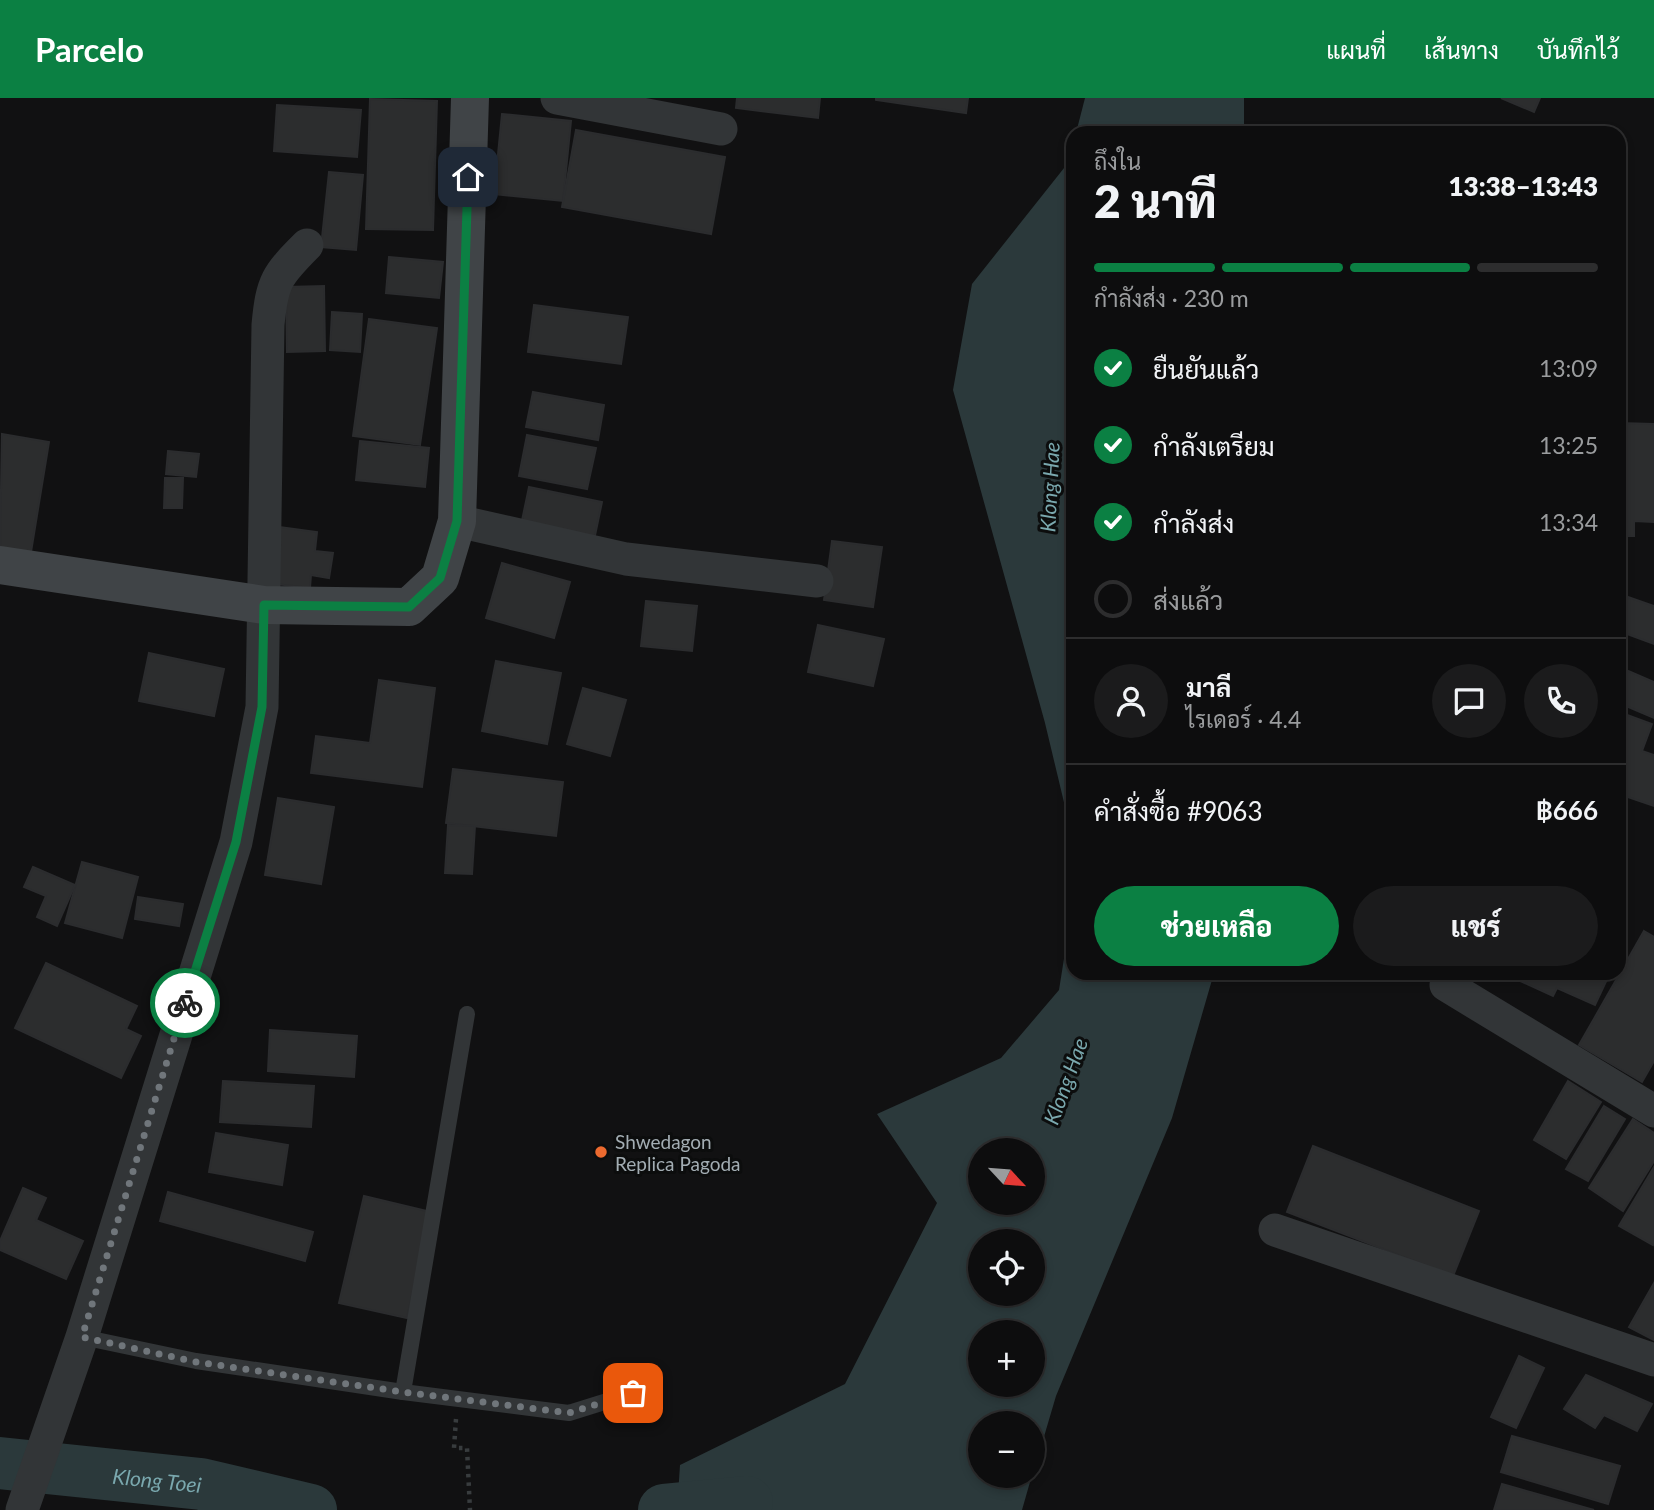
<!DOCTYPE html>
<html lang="th">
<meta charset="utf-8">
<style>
:root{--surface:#0d0d0e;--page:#1b1b1c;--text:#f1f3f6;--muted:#9a9c9e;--line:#2d2d2e;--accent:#0b8043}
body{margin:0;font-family:Lato,Sarabun,sans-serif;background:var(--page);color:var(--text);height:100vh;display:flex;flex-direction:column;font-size:26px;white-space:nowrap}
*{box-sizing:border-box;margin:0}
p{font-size:23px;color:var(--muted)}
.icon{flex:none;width:38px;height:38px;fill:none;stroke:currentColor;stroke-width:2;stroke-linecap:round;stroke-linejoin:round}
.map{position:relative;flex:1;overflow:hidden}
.drawer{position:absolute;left:1066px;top:28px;width:560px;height:854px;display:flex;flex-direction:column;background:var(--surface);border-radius:21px;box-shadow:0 4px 10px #0003,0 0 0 2px var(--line)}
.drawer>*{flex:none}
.needle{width:46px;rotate:116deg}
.buttons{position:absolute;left:968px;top:1040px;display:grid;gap:14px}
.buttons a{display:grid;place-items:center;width:77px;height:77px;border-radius:50%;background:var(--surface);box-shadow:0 4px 10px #0003,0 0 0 2px var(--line);font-size:35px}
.pin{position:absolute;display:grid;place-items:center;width:60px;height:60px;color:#fff;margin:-30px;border-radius:14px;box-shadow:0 4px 10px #0006}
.courier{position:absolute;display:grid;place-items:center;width:70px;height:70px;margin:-35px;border:5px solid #0b8043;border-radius:50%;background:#fff;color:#222;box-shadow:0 2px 9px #0007}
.overview em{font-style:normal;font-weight:800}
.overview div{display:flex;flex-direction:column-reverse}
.overview{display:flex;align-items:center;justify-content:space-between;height:119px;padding:0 28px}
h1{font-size:46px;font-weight:800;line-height:52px}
.bar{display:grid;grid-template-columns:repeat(4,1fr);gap:10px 7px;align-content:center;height:84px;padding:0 28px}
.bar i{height:9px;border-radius:5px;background:var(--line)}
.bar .current{background:var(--accent)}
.bar p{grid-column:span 4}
.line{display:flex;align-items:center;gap:18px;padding:0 28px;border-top:2px solid var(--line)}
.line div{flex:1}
.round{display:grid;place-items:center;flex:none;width:74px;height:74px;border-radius:37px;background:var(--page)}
ol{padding:0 28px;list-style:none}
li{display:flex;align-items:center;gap:21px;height:77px}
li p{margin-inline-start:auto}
li .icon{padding:7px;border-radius:50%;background:var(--accent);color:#fff;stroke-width:4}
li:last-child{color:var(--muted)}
li i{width:38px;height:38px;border:4px solid var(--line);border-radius:50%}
.cta{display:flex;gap:14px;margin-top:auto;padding:14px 28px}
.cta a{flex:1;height:80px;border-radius:42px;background:var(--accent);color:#fff;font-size:28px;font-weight:800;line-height:80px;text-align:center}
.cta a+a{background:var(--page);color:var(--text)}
header{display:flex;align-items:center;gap:42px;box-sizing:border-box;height:98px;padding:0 35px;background:var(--accent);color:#fff}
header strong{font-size:33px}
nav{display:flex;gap:38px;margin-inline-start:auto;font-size:24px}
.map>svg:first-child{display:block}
.water{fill:#2b393b;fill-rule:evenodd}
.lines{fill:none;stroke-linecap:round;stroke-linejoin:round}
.river{stroke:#2b393b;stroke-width:52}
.building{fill:#2c2d2e;stroke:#2b2c2e;stroke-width:2}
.path{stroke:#383c3e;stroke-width:4.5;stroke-dasharray:3.5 5;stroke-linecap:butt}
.lane{stroke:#323537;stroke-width:16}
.street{stroke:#323537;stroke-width:33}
.secondary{stroke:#404447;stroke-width:38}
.done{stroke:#70767b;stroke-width:7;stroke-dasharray:0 12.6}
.route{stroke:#0b8043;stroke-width:9}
.poi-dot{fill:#ec6a2f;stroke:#0c0d0d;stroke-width:2.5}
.labels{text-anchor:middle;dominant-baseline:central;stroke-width:6;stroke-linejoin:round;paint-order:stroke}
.poi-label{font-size:19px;fill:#a3adb3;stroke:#0c0d0d;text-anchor:start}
.water-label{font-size:21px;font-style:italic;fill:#7aa8ae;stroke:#0c0d0d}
</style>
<header>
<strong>Parcelo</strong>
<nav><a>แผนที่</a><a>เส้นทาง</a><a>บันทึกไว้</a></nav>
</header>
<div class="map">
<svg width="1654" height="1412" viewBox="0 0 1654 1412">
<rect width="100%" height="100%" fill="#111112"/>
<g class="water">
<path d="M1085,0H1244V35H1076Z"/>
<path d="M1073,48V742L1045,625L953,292L972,186L1068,65Z"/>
<path d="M1073,804V875H1214L1172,1020L1056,1298L1033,1376L1032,1325H980V1377H1032L1022,1412H677L680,1367L845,1286L937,1105L877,1016L1001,960L1059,892ZM980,1052H1032V1104H980ZM980,1143H1032V1195H980ZM980,1234H1032V1286H980Z"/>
</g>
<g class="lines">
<g class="river">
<path id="s1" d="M0,1365L201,1386L311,1412"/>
<path d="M664,1412L747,1404"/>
</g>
</g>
<g class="building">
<path d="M737,0H820L818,20L736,10Z"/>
<path d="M876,0H968L966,15L876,2Z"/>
<path d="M1501,0H1540L1534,14Z"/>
<path d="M370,1L437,3L433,132L366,131Z"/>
<path d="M277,7L361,12L357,59L274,53Z"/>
<path d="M502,16L571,23L563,103L494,96Z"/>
<path d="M576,32L725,59L711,136L562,109Z"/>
<path d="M329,74L363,77L356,152L321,149Z"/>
<path d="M389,159L443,164L439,200L386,195Z"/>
<path d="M324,188L325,253L287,254L286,189Z"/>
<path d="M534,207L628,219L621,266L528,254Z"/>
<path d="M332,214L362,216L360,254L330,252Z"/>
<path d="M1619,217L1626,218L1619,274Z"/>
<path d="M369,221L437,230L420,347L353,338Z"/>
<path d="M533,294L604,307L598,342L526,329Z"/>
<path d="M1619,325L1654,326V424L1634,423V438H1619Z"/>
<path d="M2,336L49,344L31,454L0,449Z"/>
<path d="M527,337L596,350L587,391L519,378Z"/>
<path d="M360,343L429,350L425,389L356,382Z"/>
<path d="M168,353L199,356L196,379L166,376Z"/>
<path d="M165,380H183L182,410H164Z"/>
<path d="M529,389L602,404L593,447L520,432Z"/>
<path d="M272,428L317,434L315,453L333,455L329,480L311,477L310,490L276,486Z"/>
<path d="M832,443L882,449L873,509L824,502Z"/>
<path d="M502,465L570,484L554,540L486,520Z"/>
<path d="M1628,499L1654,508V546L1619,533V526Z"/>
<path d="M646,503L697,508L692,553L641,548Z"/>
<path d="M818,527L884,541L873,588L808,574Z"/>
<path d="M149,555L224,571L214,618L139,603Z"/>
<path d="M496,563L561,575L547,646L482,633Z"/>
<path d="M1619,569L1654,584V620L1619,605Z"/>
<path d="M379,582L435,590L422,689L311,675L316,638L370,645Z"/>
<path d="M583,590L626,602L610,658L567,646Z"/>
<path d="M1619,614L1652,626L1642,653L1654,657V708L1619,696Z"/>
<path d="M453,671L563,684L556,738L446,725Z"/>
<path d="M278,700L334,709L321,786L265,777Z"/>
<path d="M448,727L475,728L472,776L445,775Z"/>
<path d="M82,764L138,779L122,840L65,825Z"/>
<path d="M33,769L75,787L57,828L37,819L46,798L24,789Z"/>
<path d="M138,799L183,806L179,828L135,821Z"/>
<path d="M1644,833L1654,839V963L1642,984L1579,947Z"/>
<path d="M46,865L137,908L126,931L141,938L121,980L15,930Z"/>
<path d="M1503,875H1610L1595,907L1557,890L1553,898Z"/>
<path d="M270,932L357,938L354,979L268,973Z"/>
<path d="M223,983L314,988L311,1029L220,1024Z"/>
<path d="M1568,983L1601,1004L1566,1061L1534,1042Z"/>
<path d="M1604,1008L1625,1021L1588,1083L1566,1071Z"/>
<path d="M1633,1021L1654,1035V1063L1623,1113L1589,1090Z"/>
<path d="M216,1035L288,1047L282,1087L209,1074Z"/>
<path d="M1313,1048L1479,1113L1453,1178L1287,1114Z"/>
<path d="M1654,1069V1145L1653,1147L1619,1128Z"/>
<path d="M23,1090L46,1100L36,1122L83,1143L66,1181L0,1152V1143Z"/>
<path d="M168,1094L313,1134L305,1163L160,1123Z"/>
<path d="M364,1098L431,1114L407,1220L339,1205Z"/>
<path d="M1654,1185V1242L1629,1229Z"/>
<path d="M1519,1258L1544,1270L1516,1330L1491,1319Z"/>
<path d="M1586,1277L1652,1306L1637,1333L1604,1317L1595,1330L1564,1311Z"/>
<path d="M1512,1338L1620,1368L1608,1406L1501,1374Z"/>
<path d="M1502,1386L1594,1412H1494Z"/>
</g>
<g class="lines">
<path class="path" d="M456,1321L454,1350H467L470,1412"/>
<g class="lane">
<path d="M82,1239L196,1263L403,1294L569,1315L633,1295"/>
<path d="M403,1294L467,916"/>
</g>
<g class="street">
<path d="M557,0L721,31"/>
<path d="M457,423L626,461L817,483"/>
<path d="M1446,887L1654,1013"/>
<path d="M1275,1132L1654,1262"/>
<path d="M22,1412L82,1239L236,744L262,609L268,227C272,183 277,177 307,147"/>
</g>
<path class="secondary" d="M0,467L264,507L409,509L440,480L457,423L470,0"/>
</g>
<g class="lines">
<path class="done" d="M185,905L82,1239L196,1264L403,1294L569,1315L633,1295"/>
<path class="route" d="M185,905L236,744L262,609L264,507L409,509L440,480L457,423L468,79"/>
</g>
<circle class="poi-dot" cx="601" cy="1054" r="7"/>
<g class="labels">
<g class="poi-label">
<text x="615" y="1043">Shwedagon<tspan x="615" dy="22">Replica Pagoda</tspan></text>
</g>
<g class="water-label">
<text transform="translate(1049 389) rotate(-87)">Klong Hae</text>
<text transform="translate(1065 983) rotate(-70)">Klong Hae</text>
<text stroke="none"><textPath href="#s1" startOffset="158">Klong Toei</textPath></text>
</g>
</g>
</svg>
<div class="buttons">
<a><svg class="needle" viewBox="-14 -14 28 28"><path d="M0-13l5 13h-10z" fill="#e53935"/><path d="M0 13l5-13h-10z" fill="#9a9c9e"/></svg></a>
<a><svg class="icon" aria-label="locate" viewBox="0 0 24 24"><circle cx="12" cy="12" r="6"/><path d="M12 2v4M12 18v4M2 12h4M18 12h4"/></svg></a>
<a>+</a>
<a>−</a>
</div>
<div class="pin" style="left:633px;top:1295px;background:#ea580c"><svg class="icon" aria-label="bag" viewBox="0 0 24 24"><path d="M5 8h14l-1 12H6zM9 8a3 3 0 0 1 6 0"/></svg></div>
<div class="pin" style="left:468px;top:79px;background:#1f2937"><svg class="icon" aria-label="home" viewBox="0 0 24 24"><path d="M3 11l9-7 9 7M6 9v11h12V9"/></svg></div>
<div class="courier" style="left:185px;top:905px"><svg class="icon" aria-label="bike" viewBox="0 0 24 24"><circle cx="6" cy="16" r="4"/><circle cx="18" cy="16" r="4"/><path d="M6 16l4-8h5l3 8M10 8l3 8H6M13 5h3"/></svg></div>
<section class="drawer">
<div class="overview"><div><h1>2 นาที</h1><p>ถึงใน</p></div><em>13:38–13:43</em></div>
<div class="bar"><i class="current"></i><i class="current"></i><i class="current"></i><i></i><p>กำลังส่ง · 230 m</p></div>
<ol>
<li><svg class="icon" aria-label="check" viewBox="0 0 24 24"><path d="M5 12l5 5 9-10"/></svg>ยืนยันแล้ว<p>13:09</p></li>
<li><svg class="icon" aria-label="check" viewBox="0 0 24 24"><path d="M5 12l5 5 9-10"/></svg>กำลังเตรียม<p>13:25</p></li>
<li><svg class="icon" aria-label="check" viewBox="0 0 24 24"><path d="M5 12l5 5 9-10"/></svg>กำลังส่ง<p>13:34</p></li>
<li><i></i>ส่งแล้ว</li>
</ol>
<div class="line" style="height:126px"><a class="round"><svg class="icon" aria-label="person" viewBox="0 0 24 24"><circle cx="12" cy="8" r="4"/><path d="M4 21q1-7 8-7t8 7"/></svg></a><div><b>มาลี</b><p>ไรเดอร์ · 4.4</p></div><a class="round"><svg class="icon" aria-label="chat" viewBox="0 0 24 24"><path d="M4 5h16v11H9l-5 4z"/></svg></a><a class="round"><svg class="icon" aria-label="phone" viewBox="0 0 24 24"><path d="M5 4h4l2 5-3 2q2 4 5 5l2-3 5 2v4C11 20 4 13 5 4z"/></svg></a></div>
<div class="line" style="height:91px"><div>คำสั่งซื้อ #9063</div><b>฿666</b></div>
<div class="cta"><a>ช่วยเหลือ</a><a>แชร์</a></div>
</section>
</div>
